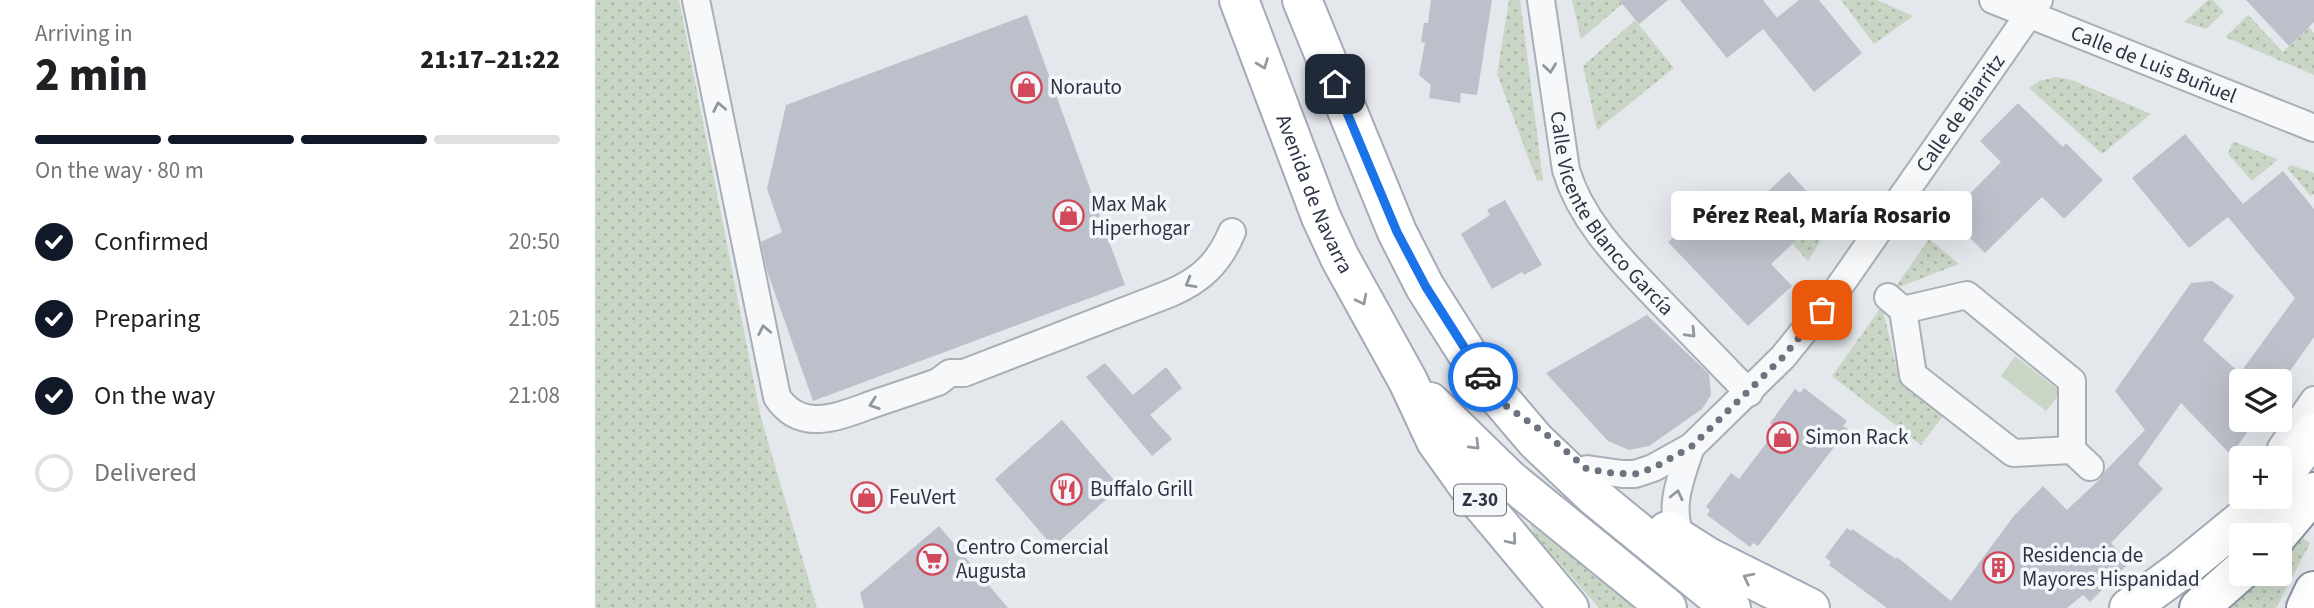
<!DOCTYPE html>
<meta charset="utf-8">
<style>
:root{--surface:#fff;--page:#f6f6f6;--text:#202124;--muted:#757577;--line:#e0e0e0;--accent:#111827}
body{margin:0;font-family:"Source Sans 3",sans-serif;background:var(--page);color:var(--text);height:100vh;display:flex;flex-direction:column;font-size:26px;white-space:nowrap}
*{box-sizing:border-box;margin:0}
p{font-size:23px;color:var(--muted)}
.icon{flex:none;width:38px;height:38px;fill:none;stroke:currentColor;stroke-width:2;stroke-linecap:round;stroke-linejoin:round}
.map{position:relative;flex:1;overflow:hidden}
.panel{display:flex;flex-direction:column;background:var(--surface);width:595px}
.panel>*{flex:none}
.fabs{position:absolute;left:1634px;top:369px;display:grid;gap:14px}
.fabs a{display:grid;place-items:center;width:63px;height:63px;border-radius:7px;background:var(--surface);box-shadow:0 7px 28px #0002;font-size:35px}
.pin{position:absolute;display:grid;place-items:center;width:60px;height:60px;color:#fff;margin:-30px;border-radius:14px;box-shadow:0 4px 10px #0006}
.courier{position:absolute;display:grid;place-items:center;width:70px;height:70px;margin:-35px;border:5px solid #1a73e8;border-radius:50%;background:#fff;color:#222;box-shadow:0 2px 9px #0007}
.bubble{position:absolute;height:49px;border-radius:7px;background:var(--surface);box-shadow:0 7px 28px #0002;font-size:23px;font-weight:800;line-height:49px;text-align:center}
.summary em{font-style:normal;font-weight:800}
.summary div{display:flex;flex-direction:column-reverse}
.summary{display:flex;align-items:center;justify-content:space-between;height:119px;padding:0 35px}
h1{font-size:46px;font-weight:800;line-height:52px}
.bar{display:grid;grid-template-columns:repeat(4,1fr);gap:10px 7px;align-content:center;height:84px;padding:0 35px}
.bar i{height:9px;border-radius:5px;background:var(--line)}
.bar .selected{background:var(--accent)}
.bar p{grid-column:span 4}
ol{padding:0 35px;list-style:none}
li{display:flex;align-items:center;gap:21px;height:77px}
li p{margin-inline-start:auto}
li .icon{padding:7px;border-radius:50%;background:var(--accent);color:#fff;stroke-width:4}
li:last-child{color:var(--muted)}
li i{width:38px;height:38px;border:4px solid var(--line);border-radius:50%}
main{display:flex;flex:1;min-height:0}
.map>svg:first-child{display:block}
.grass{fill:url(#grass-dots)}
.pitch{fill:#c9d6c5}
.building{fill:#bbc0ca}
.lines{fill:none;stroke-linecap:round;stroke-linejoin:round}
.street-casing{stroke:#a9aeb7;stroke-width:30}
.primary-casing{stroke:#a3abb8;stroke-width:42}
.highway-casing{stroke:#8b94a3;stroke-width:42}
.street{stroke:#f7f8fa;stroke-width:26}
.primary{stroke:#fff;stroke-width:38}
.highway{stroke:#fff;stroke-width:38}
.oneway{stroke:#959aa2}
.oneway2{stroke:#9196a0}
.done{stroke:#6c737f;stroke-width:7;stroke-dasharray:0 12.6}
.route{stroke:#1a73e8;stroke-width:9}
.labels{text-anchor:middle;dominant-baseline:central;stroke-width:7;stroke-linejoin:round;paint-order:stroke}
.shield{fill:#f4f6f9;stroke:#676e7b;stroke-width:2}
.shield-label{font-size:19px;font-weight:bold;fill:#2b3445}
.street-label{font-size:21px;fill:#2b3445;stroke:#f4f6f9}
.poi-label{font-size:21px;fill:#2b3445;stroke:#f4f6f9;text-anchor:start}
</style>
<main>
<section class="panel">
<div class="summary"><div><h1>2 min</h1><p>Arriving in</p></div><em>21:17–21:22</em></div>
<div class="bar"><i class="selected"></i><i class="selected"></i><i class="selected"></i><i></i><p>On the way · 80 m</p></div>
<ol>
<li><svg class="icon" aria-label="check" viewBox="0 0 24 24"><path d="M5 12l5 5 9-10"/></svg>Confirmed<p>20:50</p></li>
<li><svg class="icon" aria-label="check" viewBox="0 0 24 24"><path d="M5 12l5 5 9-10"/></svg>Preparing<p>21:05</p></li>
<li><svg class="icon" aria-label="check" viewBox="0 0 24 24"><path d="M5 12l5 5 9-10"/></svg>On the way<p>21:08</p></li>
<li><i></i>Delivered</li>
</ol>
</section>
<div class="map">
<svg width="1719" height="608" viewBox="0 0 1719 608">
<defs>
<pattern id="grass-dots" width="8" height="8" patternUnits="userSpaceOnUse" patternTransform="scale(1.75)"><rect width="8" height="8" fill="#c9d6c5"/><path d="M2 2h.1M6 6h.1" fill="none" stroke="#adb8ab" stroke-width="1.8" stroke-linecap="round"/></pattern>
</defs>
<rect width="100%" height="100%" fill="#e4e7ec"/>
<g class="grass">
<path d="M0,0H84L166,418L222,608H0Z"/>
<path d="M914,0H925L948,180L942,181L902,74Z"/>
<path d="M977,0H1024L1027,4L986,39Z"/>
<path d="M1246,0H1282L1318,16L1279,44Z"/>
<path d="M1613,0H1618L1629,12L1611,29L1589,22Z"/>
<path d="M1653,15L1688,52L1714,27L1719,33V75L1630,37Z"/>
<path d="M1040,20L1079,68L1002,130L988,66Z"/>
<path d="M1461,77L1477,80L1556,114L1507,154L1434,88L1444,81Z"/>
<path d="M1640,142L1682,159V160L1657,181L1633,154L1637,143Z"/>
<path d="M1696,165L1719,173V194L1716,196L1692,168Z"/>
<path d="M1231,212L1238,220L1213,261L1197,243Z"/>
<path d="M1334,239L1364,264L1299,289Z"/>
<path d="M1287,306L1304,379L1348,416L1326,445L1237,376Z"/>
<path d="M939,521L1059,608H1004L939,534L935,524Z"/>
<path d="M1704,535L1715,543L1681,608H1625L1662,574H1685V553Z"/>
</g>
<path class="pitch" d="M1420,356L1466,392L1451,411L1406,376Z"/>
<g class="building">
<path d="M836,0H897L882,95L866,93L865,103L834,98L836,85L824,75L830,43L826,42L829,23H833Z"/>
<path d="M1024,0H1073L1044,24Z"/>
<path d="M1085,0H1168L1182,18L1132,58Z"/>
<path d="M1204,0H1224L1267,53L1219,92L1168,29Z"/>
<path d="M1651,0H1719V22L1694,46Z"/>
<path d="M432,15L530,285L218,401L172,271L166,242L187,232L172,189L191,105Z"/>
<path d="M1423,103L1468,147L1471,143L1508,180L1469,219L1447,197L1390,253L1353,216L1406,162L1385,141Z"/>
<path d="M1590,134L1648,204L1688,171L1719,209V337L1685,385V382H1647V420H1661L1636,455L1586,403L1543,464L1568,489L1516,543L1535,562L1495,602L1488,595L1472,608H1292L1234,565L1236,562L1230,557L1252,528L1256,531L1257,529L1301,559L1302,557L1356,601L1418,517L1448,486L1472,510L1506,478L1510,471L1550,430L1520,391L1596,283L1617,281L1639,296L1608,340L1645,373L1700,298L1633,217L1594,248L1537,178Z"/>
<path d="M1194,172L1231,212L1176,264L1197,286L1153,326L1073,242L1111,207L1131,229Z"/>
<path d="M910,200L947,265L929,275L927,272L897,289L866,234L895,215L892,210Z"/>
<path d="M1052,315L1114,374L1116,395L1107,409L1054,446L1034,450L1013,441L951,373Z"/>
<path d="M510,363L538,395L571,367L587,388L555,415L577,439L557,456L491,377Z"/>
<path d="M1209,388L1252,421L1248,426L1253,429L1163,546L1158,543L1155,547L1112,515L1115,510L1111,507L1136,473L1144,479L1182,429L1175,423L1200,389L1205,393Z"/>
<path d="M467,420L525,487L458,547L400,479Z"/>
<path d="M344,526L413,608H269L265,593Z"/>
</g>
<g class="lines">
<defs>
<g id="street">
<path d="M101,0L182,397C207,435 247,415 281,403C302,396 323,389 343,382L355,373H369L576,293C606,280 624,263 637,232"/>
<path id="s1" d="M946,0L971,170C987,223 1027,261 1064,300C1094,331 1124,362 1154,393"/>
<path id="s2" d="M1398,0L1719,128"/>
<path d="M1293,297L1308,310L1372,295L1477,381V450L1495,467"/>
<path d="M1308,310L1318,375L1418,453L1477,450"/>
<path d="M1686,448L1719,400"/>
<path id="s3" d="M992,469L1027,474H1040L1058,468L1096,447L1188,357L1242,290L1444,0"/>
<path d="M1088,542C1072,509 1085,480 1096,447"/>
</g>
<g id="primary">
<path id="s4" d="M644,0L726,217L745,258L813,381L841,441L881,497L974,608"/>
<path d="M707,0L802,232L830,287L889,380L941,441L999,496L1136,608"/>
<path d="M835,402L915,480L1072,608"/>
<path d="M1685,480L1719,433"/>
<path d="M1072,531L1113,557L1215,608"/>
<path d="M1534,608L1586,570L1657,512L1671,497"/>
</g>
<g id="highway">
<path d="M1682,536L1719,492"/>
<path d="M1604,608L1647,570"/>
<path d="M1711,608L1719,591"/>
</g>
</defs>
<use href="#street" class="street-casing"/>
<use href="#primary" class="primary-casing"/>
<use href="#highway" class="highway-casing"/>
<use href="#street" class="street"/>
<use href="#primary" class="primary"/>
<use href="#highway" class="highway"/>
</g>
<defs><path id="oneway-chevron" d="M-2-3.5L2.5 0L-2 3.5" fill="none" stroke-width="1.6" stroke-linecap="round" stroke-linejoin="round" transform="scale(1.75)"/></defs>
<g class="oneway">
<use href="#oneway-chevron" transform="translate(668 64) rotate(69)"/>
<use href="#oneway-chevron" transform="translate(767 300) rotate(63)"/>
<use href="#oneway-chevron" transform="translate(880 445) rotate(45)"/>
<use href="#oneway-chevron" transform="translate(917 540) rotate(50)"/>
<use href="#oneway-chevron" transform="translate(1153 578) rotate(-153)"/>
</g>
<g class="oneway2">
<use href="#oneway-chevron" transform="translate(955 68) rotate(82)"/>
<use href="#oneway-chevron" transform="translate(124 107) rotate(-101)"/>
<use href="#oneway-chevron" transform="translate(595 283) rotate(150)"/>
<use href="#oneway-chevron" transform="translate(169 330) rotate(-101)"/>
<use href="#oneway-chevron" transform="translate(1096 333) rotate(46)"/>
<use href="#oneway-chevron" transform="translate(279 404) rotate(161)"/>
<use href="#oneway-chevron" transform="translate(1082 495) rotate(-77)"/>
</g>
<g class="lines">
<path class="done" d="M888,377L907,403L951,434L992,469L1017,473L1040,474L1058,468L1096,447L1188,357L1227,310"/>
<path class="route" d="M740,84L802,232L831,287L888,377"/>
</g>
<defs>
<symbol id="shop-ring" viewBox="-11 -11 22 22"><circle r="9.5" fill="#f4f6f9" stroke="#d1495b" stroke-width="1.5"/><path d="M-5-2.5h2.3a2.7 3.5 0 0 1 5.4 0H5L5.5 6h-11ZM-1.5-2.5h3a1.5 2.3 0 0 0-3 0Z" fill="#d1495b"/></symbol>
<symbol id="restaurant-ring" viewBox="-11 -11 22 22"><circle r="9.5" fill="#f4f6f9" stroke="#d1495b" stroke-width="1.5"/><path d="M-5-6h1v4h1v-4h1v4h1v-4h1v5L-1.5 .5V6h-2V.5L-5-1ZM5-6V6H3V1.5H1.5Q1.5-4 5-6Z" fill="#d1495b"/></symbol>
<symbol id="supermarket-ring" viewBox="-11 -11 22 22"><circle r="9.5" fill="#f4f6f9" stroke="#d1495b" stroke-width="1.5"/><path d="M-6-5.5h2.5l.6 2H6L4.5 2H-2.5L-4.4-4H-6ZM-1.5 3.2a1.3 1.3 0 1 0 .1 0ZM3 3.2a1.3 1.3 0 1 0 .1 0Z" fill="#d1495b"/></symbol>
<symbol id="building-ring" viewBox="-11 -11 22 22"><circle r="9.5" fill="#f4f6f9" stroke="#d1495b" stroke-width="1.5"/><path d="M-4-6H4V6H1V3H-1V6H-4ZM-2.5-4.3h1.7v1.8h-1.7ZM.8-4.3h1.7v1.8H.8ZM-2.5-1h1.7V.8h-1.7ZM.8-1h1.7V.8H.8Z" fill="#d1495b"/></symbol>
</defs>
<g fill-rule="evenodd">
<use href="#shop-ring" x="414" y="70" width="35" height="35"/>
<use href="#shop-ring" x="456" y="198" width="35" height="35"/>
<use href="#shop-ring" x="1170" y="420" width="35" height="35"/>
<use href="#restaurant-ring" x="454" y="472" width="35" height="35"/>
<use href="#shop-ring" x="254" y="480" width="35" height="35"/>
<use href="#supermarket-ring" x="320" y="542" width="35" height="35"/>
<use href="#building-ring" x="1386" y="550" width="35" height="35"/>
</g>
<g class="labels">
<rect class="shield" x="859" y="484.5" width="52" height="31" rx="5"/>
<g class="shield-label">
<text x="885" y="500">Z-30</text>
</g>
<g class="street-label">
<text stroke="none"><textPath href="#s2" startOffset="173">Calle de Luis Buñuel</textPath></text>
<text stroke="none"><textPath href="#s3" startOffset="541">Calle de Biarritz</textPath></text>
<text stroke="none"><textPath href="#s4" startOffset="208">Avenida de Navarra</textPath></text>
<text stroke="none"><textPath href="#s1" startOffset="231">Calle Vicente Blanco García</textPath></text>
</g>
<g class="poi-label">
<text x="455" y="87">Norauto</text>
<text x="496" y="204">Max Mak<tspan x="496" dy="24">Hiperhogar</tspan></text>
<text x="1210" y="437">Simon Rack</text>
<text x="495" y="489">Buffalo Grill</text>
<text x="294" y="497">FeuVert</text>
<text x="361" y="547">Centro Comercial<tspan x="361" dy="24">Augusta</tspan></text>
<text x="1427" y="555">Residencia de<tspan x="1427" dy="24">Mayores Hispanidad</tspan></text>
</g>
</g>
</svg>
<div class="fabs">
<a><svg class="icon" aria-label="layers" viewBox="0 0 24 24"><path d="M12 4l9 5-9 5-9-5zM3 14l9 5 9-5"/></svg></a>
<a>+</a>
<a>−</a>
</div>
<div class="pin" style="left:1227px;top:310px;background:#ea580c"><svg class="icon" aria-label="bag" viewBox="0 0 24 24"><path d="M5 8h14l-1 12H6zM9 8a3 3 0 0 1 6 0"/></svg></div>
<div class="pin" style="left:740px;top:84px;background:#1f2937"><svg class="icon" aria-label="home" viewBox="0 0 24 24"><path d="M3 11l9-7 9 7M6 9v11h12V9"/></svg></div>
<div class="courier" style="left:888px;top:377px"><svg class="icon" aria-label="car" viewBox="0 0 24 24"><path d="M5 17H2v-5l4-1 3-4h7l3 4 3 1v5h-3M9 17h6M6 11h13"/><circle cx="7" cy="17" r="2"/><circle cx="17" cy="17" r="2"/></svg></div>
<div class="bubble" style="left:1076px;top:191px;width:301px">Pérez Real, María Rosario</div>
</div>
</main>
